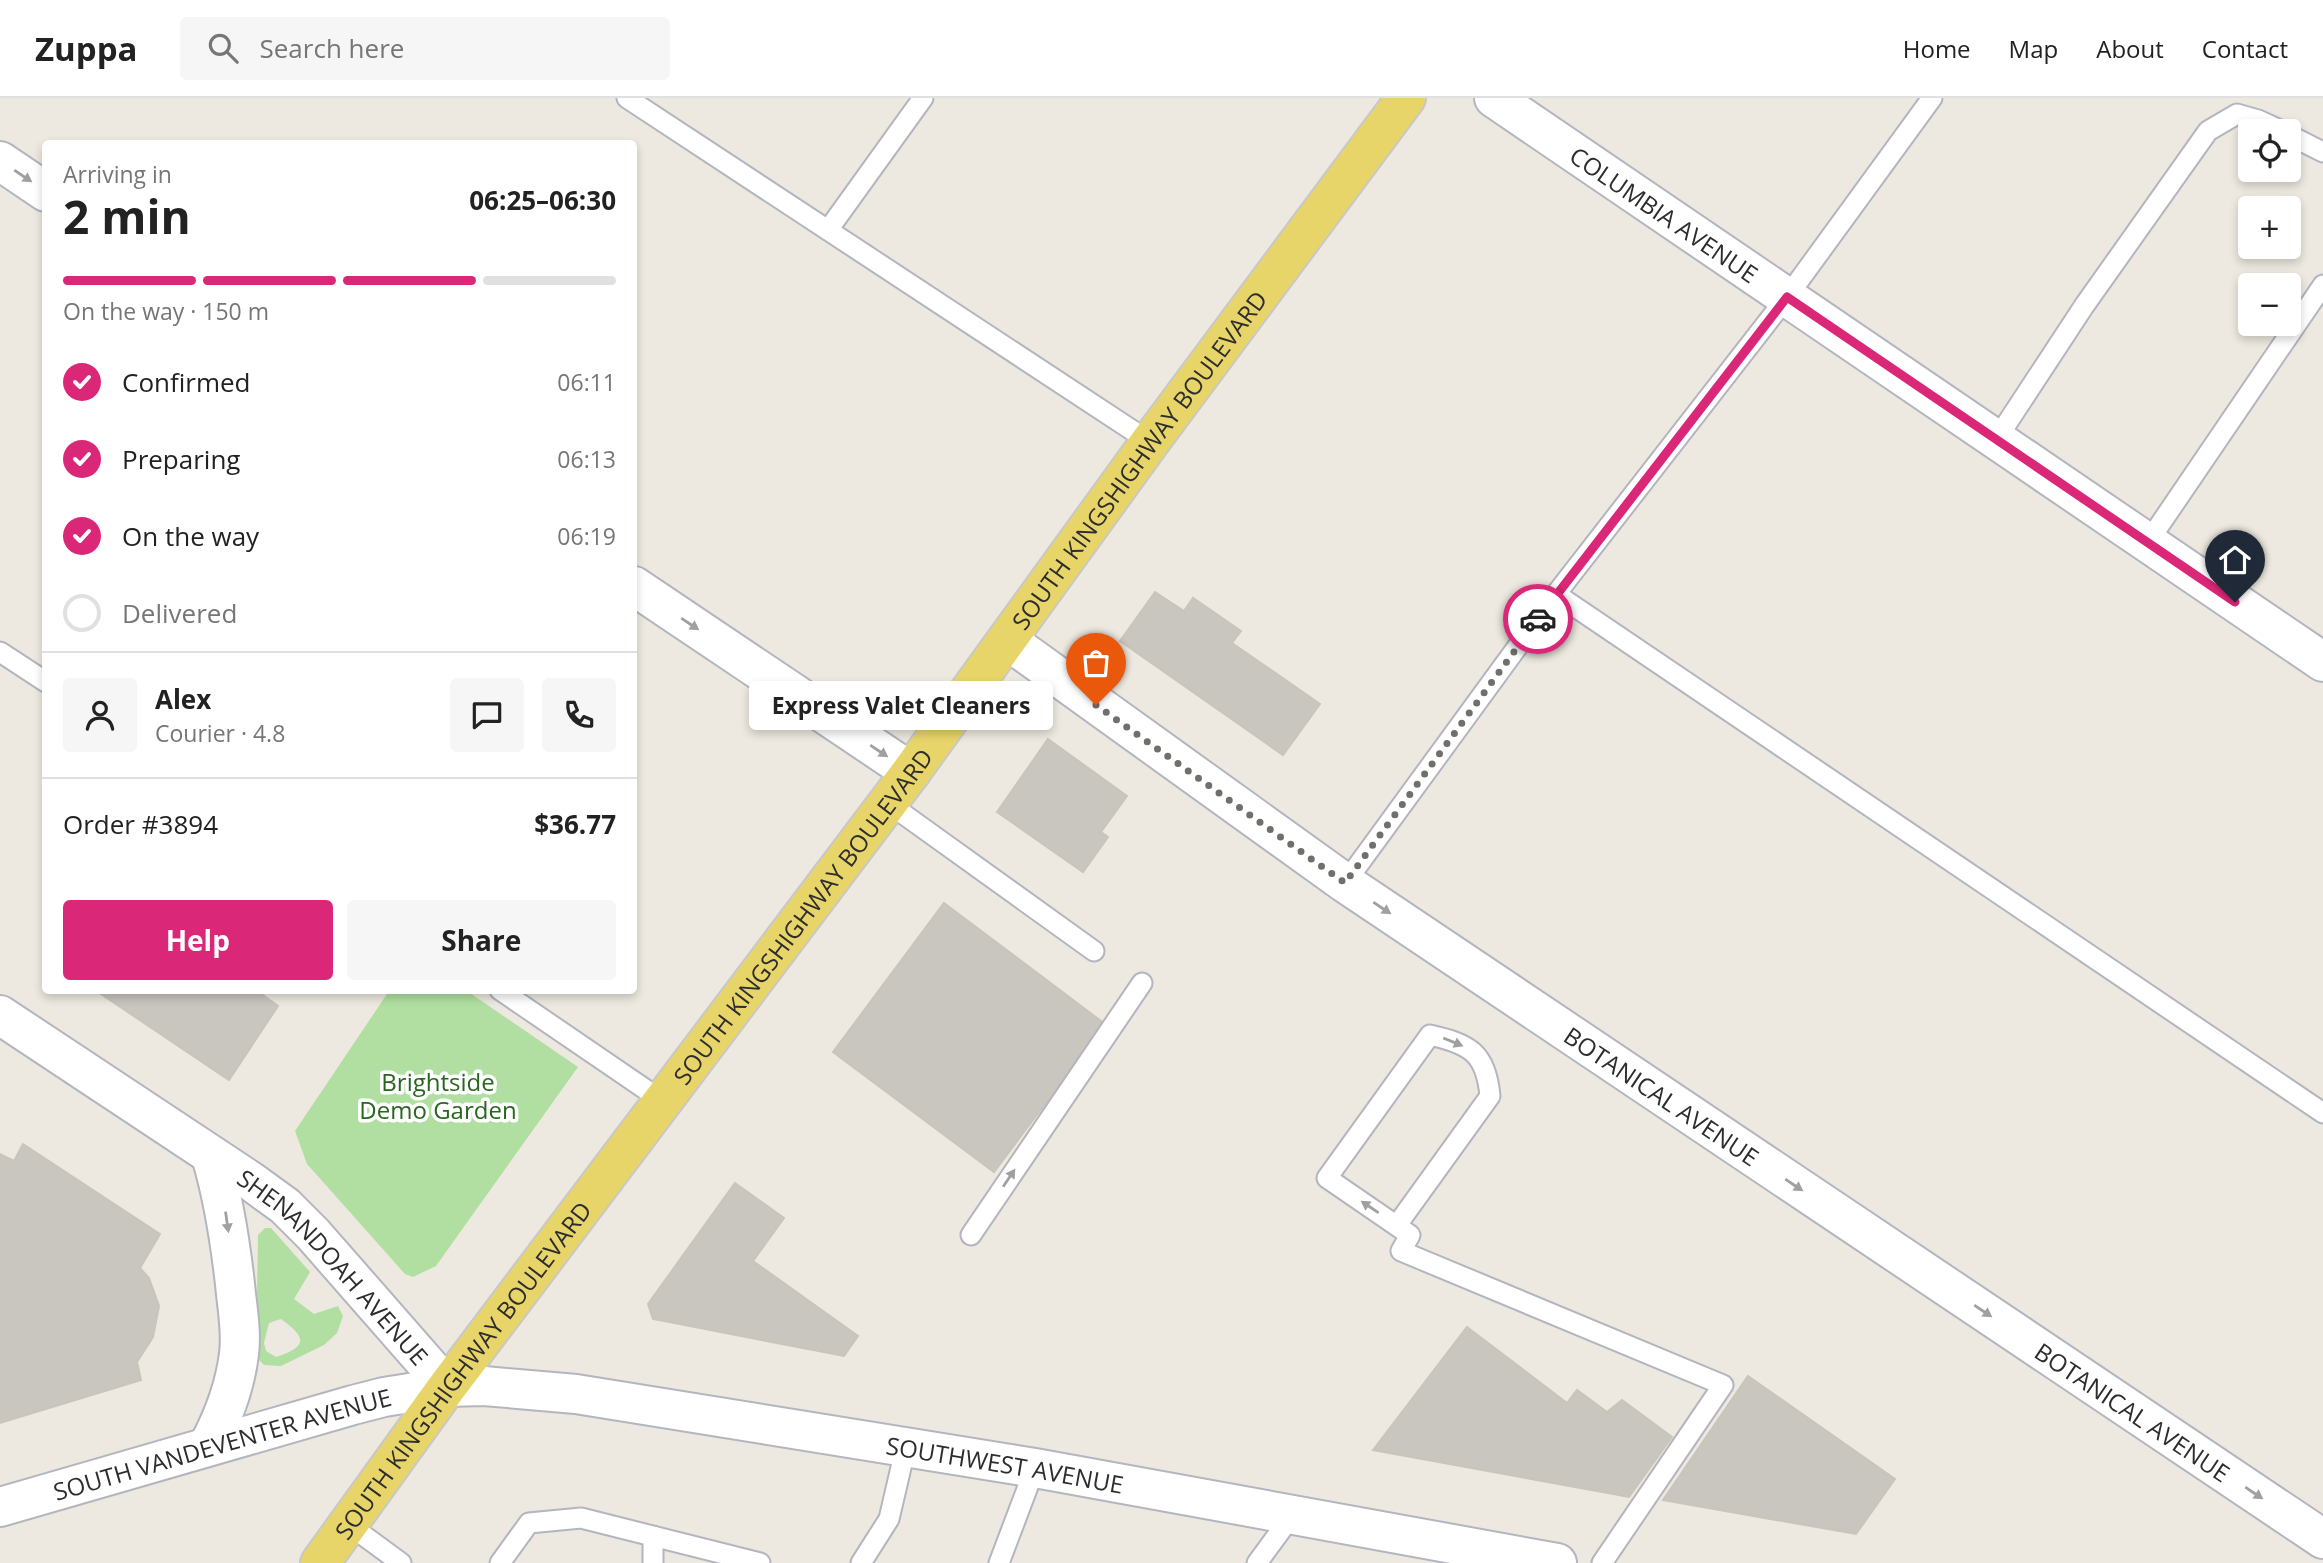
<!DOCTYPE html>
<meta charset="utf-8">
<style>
:root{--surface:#fff;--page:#f6f6f6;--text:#222;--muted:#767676;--line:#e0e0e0;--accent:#db2777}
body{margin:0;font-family:"Open Sans",sans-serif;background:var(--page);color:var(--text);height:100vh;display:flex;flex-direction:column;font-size:26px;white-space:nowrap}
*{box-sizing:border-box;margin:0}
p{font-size:23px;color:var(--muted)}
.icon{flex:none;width:38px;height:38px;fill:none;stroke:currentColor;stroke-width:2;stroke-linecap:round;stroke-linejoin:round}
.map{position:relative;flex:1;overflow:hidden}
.sheet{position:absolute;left:42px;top:42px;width:595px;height:854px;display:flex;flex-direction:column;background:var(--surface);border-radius:7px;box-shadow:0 4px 10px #0003}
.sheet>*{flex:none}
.buttons{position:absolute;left:2238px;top:21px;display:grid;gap:14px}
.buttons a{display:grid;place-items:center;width:63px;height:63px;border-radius:7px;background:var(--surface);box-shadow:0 4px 10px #0003;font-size:35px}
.pin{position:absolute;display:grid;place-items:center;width:60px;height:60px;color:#fff;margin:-72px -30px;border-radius:50% 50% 50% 0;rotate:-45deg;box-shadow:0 0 7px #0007}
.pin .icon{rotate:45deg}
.courier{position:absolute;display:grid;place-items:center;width:70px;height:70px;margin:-35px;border:5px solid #db2777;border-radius:50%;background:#fff;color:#222;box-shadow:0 2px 9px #0007}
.bubble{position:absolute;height:49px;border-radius:7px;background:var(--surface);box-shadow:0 4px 10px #0003;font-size:23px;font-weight:700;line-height:49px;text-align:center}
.summary em{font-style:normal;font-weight:700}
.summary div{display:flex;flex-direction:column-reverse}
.summary{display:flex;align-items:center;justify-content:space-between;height:119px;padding:0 21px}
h1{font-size:46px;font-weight:700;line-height:52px}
.bar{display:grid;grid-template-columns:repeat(4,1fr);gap:10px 7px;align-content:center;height:84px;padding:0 21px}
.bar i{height:9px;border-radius:5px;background:var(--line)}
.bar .active{background:var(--accent)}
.bar p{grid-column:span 4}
.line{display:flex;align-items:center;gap:18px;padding:0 21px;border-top:2px solid var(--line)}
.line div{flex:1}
.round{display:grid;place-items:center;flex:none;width:74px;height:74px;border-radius:7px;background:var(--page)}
ol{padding:0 21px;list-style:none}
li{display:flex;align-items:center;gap:21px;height:77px}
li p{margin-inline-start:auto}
li .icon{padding:7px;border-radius:50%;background:var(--accent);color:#fff;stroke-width:4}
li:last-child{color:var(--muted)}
li i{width:38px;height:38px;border:4px solid var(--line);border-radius:50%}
.primary-button{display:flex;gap:14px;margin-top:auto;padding:14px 21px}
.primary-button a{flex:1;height:80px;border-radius:7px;background:var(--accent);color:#fff;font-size:28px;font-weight:700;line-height:80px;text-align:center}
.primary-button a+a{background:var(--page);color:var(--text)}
header{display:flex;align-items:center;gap:42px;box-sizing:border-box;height:98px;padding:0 35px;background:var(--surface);border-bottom:2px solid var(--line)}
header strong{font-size:33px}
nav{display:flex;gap:38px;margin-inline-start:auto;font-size:24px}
.search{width:490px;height:63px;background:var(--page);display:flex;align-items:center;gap:18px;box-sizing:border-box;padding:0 24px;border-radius:7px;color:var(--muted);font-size:26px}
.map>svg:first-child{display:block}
.green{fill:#b1dfa1;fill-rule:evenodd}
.building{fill:#c9c5bf;stroke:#c9c5ba;stroke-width:2}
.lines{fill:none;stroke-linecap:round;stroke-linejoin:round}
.service-casing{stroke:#b3b5bf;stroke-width:23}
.minor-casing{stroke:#b3b5bf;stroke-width:42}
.tertiary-casing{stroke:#b3b5bf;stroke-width:42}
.secondary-casing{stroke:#b3b5bf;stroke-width:42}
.primary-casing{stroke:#c8c8c8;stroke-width:42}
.service{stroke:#fff;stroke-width:19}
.minor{stroke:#fff;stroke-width:38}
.tertiary{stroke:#fff;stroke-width:38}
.secondary{stroke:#fff;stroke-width:38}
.primary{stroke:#e8d56a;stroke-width:38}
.oneway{fill:#a0a0a0}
.done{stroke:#706f6c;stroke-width:7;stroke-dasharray:0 12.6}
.route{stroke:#db2777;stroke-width:9}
.labels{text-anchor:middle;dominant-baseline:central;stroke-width:7;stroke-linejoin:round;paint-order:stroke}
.street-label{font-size:24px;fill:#2d2d2d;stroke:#fff}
.park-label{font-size:24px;fill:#296620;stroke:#fff}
</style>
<header>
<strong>Zuppa</strong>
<div class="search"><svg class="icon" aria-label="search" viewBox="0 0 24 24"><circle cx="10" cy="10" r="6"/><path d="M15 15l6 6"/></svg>Search here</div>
<nav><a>Home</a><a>Map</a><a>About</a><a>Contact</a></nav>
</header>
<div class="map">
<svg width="2323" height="1465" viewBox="0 0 2323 1465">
<rect width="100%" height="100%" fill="#ede9e0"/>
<g class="green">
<path d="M389,893H467L578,969L436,1168L413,1179L405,1176L307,1066L295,1033Z"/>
<path d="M265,1130H271L310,1174L294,1201L314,1216L338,1208L343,1218L337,1235L324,1247L281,1268L264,1267L256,1259L258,1137ZM281,1221C307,1240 308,1248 276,1259L266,1253L264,1245L269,1225Z"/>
</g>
<g class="building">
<path d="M1155,494L1184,513L1193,500L1241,533L1232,545L1320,606L1283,657L1120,543Z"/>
<path d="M1048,641L1127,698L1101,734L1108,739L1083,774L997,714Z"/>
<path d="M944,805L1105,926L994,1074L833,954Z"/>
<path d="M95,892H256L278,908L229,982Z"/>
<path d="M23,1046L160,1136L140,1170L149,1180L159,1208L153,1239L137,1264L141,1282L0,1325V1056L14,1063Z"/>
<path d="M735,1085L784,1120L753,1163L858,1238L844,1258L653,1221L648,1206Z"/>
<path d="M1467,1229L1567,1305L1577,1292L1607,1314L1622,1302L1672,1339L1629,1399L1373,1352Z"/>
<path d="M1748,1278L1895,1381L1856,1436L1663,1402Z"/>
</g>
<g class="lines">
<defs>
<g id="service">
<path d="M627,0L1150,344"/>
<path d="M2289,37L2323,54"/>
<path d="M828,132L923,0"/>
<path d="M1996,342L2084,208L2208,33L2237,16L2258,22L2282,33"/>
<path d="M2148,444L2323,187"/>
<path d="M1556,496L2323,1015"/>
<path d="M0,554L46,584"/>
<path d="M888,705L1094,853"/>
<path d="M1345,785L1556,496L1787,199L1932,0"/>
<path d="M500,892L664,1004"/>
<path d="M1397,1127L1490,998C1486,955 1470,946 1430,937L1327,1080L1410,1137L1401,1153L1723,1287L1602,1465"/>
<path d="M971,1137L1142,885"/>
<path d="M348,1426L401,1465"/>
<path d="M500,1465L529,1425L581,1420L760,1465"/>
<path d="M653,1465V1438"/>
<path d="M861,1465L889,1421L906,1348"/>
<path d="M999,1465L1035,1370"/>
<path d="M1257,1465L1293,1416"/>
</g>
<g id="minor">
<path id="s1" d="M1494,0L2323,564"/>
<path d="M0,63L46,94"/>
<path d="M634,488L911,674"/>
<path id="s2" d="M1007,542L1345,785L2323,1441"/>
<path id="s3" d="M0,917L252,1084L285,1108L313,1136L447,1289"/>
<path d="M208,1348C223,1320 235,1288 239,1256C242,1233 237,1209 235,1186C230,1142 224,1101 211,1058"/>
</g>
<g id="tertiary">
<path id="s4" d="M447,1289L484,1288L576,1296L1035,1370L1557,1465"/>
</g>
<g id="secondary">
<path id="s5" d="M0,1409L353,1307L384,1299L447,1289"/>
</g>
<g id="primary">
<path id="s6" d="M320,1465L447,1289L911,674L1150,344L1406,0"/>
</g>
</defs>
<use href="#service" class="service-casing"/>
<use href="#minor" class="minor-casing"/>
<use href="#tertiary" class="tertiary-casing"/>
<use href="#secondary" class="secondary-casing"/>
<use href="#primary" class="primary-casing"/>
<use href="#service" class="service"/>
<use href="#minor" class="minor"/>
<use href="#tertiary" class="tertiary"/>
<use href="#secondary" class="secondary"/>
<use href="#primary" class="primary"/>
</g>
<defs><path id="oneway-solid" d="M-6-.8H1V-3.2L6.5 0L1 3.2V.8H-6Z" transform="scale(1.75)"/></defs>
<g class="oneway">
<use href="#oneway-solid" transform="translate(23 78) rotate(34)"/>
<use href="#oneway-solid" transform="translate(690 526) rotate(34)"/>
<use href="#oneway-solid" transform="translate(879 653) rotate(34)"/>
<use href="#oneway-solid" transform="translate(1382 810) rotate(34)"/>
<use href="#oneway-solid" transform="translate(1453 944) rotate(22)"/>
<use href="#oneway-solid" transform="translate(1009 1080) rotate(-56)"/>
<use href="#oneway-solid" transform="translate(1794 1087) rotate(34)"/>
<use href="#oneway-solid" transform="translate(1370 1109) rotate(-146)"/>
<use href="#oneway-solid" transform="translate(227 1124) rotate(82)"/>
<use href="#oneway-solid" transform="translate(1983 1213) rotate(34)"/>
<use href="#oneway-solid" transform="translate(2254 1395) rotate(34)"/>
</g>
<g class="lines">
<path class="done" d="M1096,607L1345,785L1538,521"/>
<path class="route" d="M1538,521L1787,199L2235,504"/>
</g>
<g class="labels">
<g class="street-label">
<text stroke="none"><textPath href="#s1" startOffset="206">COLUMBIA AVENUE</textPath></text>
<text stroke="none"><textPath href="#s6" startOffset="1374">SOUTH KINGSHIGHWAY BOULEVARD</textPath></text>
<text stroke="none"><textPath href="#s6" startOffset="807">SOUTH KINGSHIGHWAY BOULEVARD</textPath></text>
<text stroke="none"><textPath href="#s2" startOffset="798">BOTANICAL AVENUE</textPath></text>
<text stroke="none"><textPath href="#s3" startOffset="420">SHENANDOAH AVENUE</textPath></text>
<text stroke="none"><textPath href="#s6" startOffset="240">SOUTH KINGSHIGHWAY BOULEVARD</textPath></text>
<text stroke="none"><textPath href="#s2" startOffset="1365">BOTANICAL AVENUE</textPath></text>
<text stroke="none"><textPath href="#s5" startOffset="231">SOUTH VANDEVENTER AVENUE</textPath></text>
<text stroke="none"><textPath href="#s4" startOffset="564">SOUTHWEST AVENUE</textPath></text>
</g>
<g class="park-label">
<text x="438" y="983">Brightside<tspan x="438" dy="28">Demo Garden</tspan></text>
</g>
</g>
</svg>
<div class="buttons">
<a><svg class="icon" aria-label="locate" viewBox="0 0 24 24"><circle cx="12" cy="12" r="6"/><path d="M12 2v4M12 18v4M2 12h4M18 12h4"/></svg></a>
<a>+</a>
<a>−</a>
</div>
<div class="pin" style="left:1096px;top:607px;background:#ea580c"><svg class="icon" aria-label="bag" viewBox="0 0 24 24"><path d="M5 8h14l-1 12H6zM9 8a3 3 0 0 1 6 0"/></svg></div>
<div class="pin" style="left:2235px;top:504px;background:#1f2937"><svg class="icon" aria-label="home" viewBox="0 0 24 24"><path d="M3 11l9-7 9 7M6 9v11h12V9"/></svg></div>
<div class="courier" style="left:1538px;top:521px"><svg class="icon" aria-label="car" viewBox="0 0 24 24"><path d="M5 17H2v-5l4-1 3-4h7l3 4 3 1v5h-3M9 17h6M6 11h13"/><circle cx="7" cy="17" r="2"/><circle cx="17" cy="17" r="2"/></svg></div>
<div class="bubble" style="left:749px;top:583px;width:304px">Express Valet Cleaners</div>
<section class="sheet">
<div class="summary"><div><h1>2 min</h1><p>Arriving in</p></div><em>06:25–06:30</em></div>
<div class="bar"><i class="active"></i><i class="active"></i><i class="active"></i><i></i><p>On the way · 150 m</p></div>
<ol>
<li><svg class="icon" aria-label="check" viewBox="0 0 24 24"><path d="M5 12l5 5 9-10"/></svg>Confirmed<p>06:11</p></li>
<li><svg class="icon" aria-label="check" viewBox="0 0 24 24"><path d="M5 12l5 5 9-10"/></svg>Preparing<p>06:13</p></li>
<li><svg class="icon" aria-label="check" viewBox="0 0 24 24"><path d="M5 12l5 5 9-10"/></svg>On the way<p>06:19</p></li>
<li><i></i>Delivered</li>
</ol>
<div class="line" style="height:126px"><a class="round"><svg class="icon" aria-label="person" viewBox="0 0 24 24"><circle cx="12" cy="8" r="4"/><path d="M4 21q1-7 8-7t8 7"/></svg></a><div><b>Alex</b><p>Courier · 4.8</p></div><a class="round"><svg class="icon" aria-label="chat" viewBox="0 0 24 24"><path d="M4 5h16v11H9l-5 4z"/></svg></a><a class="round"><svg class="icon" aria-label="phone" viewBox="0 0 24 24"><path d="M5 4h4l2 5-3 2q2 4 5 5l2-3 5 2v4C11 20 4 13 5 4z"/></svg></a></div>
<div class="line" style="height:91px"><div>Order #3894</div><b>$36.77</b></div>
<div class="primary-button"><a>Help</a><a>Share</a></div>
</section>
</div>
